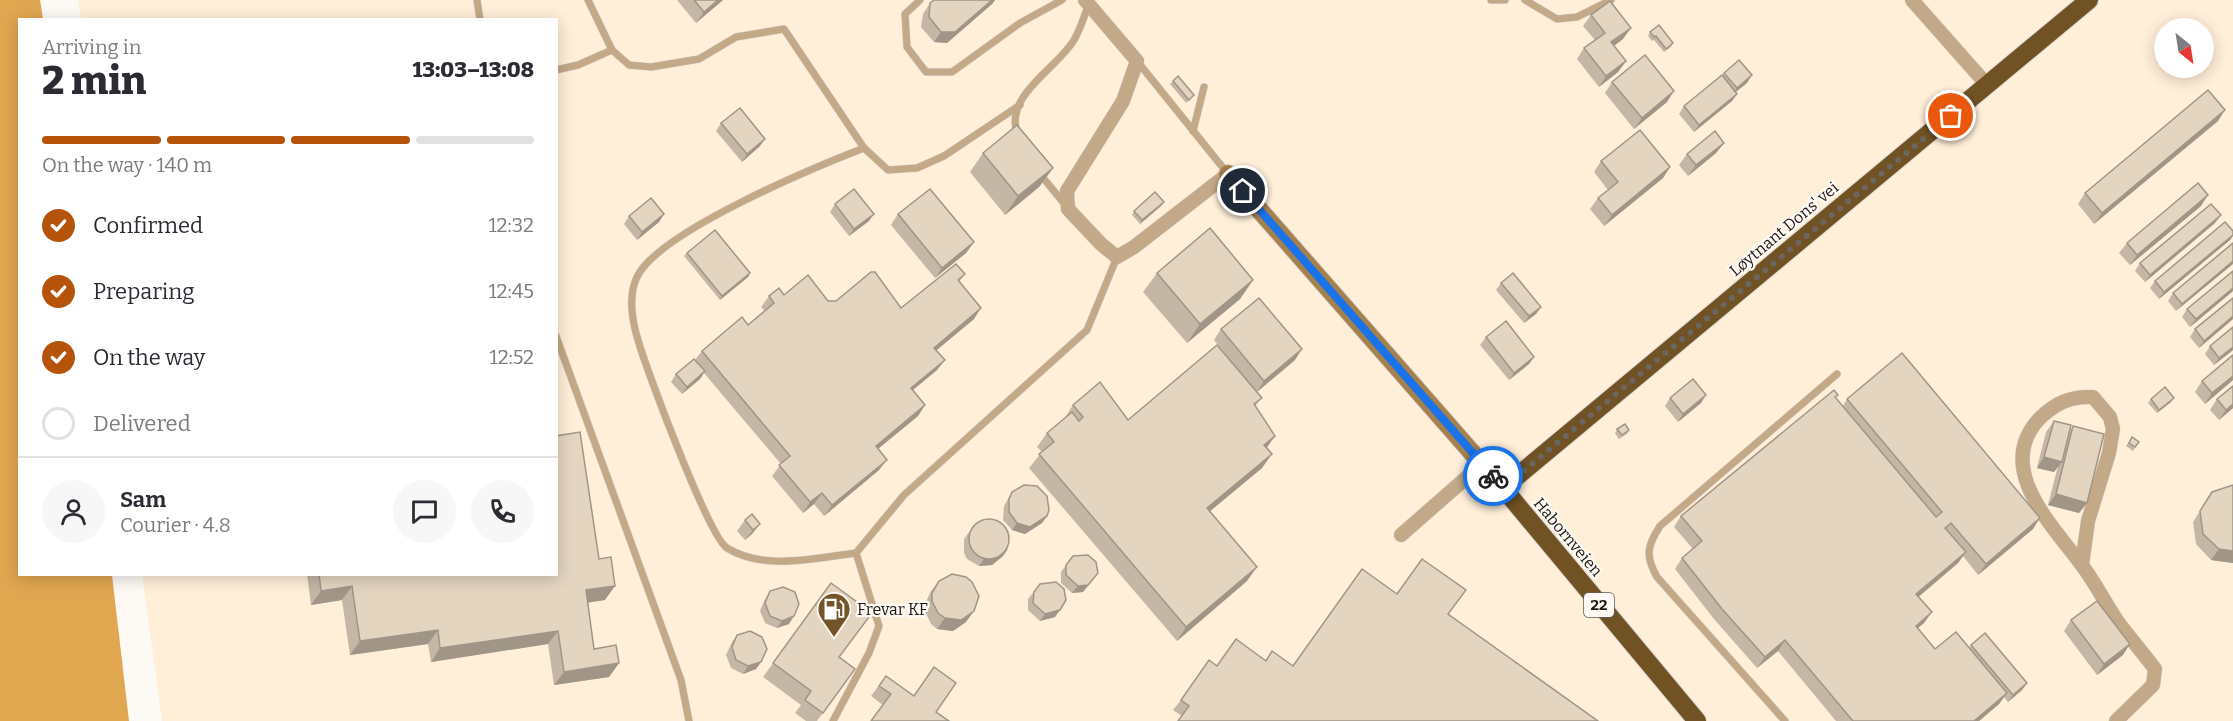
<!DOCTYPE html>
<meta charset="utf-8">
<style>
:root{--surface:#fff;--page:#f7f7f7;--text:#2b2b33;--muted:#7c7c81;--line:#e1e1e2;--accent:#b45309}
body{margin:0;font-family:Bitter,serif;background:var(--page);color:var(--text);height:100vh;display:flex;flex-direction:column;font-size:22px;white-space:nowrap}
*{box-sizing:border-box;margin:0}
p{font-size:20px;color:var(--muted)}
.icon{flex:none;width:33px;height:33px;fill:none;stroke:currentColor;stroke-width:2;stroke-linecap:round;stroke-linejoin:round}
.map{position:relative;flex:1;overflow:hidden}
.details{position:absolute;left:18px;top:18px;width:540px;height:558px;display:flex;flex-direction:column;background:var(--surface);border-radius:0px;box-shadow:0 3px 15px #0003}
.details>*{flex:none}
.needle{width:39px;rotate:150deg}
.buttons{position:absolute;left:2154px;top:18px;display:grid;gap:12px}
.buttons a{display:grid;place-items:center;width:60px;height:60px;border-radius:50%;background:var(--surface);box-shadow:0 3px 15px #0003;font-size:30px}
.pin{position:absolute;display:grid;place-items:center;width:51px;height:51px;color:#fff;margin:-26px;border:3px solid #fff;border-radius:50%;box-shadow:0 2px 6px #0007}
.courier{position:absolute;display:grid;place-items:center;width:60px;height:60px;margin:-30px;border:4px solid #1a73e8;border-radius:50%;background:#fff;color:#222;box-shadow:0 2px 8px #0007}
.summary em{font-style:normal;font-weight:800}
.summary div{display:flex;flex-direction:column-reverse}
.summary{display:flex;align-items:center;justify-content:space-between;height:102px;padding:0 24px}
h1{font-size:39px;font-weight:800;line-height:45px}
.bar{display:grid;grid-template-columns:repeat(4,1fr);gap:9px 6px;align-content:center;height:72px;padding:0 24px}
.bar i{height:8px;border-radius:4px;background:var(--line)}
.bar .active{background:var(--accent)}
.bar p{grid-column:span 4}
.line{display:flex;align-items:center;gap:15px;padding:0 24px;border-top:2px solid var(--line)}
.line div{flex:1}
.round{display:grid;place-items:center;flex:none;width:63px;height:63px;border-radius:32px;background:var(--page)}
ol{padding:0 24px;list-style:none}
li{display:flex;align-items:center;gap:18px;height:66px}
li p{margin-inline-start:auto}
li .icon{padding:6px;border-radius:50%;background:var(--accent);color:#fff;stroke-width:4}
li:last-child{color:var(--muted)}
li i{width:33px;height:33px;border:3px solid var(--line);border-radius:50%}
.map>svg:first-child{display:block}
.built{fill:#ffefd9;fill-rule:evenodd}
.water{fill:#e0a650}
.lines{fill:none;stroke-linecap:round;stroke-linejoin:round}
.lane-casing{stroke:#d9d6d1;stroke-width:8}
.street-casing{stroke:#d9d6d1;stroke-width:15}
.secondary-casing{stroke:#d9d6d1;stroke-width:20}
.highway-casing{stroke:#d9d6d1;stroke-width:20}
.lane{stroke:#c3a987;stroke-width:7}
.street{stroke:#c3a987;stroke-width:14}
.secondary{stroke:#a6814c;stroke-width:18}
.highway{stroke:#705224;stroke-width:18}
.wall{fill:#c4b7a6}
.shaded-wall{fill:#a09587}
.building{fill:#e4d5c1;stroke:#a09587;stroke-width:1.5}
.done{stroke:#6b6660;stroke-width:6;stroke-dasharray:0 10.8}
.route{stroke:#1a73e8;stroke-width:8}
.labels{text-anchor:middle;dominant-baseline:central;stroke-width:4.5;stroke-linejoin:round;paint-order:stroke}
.shield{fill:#fdfaf6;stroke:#605b55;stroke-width:1.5}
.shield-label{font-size:15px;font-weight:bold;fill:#1c1710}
.street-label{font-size:16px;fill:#1c1710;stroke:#fdfaf6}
.poi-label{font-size:16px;fill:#1c1710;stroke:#fdfaf6;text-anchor:start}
</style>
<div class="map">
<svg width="2233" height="721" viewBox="0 0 2233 721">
<rect width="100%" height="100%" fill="#fdfaf6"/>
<path class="built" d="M78,0H2233V721H162L142,575L556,574V20H81ZM2164,28H2204V68H2164Z"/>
<path class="water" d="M0,0H40L43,19L20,20V574L112,575L129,721H0Z"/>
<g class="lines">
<defs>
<g id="lane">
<path d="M477,0L480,20"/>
<path d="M588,0L612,50L629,65L651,67L699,59L736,37L784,29L864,148L888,170L917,168L944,156L1020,105"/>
<path d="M920,0L905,14L907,47L926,72H952L1020,23L1062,0"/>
<path d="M1491,0H1505"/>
<path d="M1525,0L1557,19L1577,17L1611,0"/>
<path d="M1137,61L1228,174"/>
<path d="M556,70L578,65L612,50"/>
<path d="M1193,131L1204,87"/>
<path d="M1018,136C1002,96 1057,69 1074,40C1080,30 1084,17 1088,6"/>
<path d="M1040,174L1067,207"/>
<path d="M556,336L681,680L689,721"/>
<path d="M856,553C814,558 764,571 727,548C709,537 646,369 638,340C632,321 628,295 637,277C658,232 815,167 864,148"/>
<path d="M833,721L869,653L879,626L856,553L904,495L1087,330L1117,257"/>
<path d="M1785,721L1657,577C1645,556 1647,546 1660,526L1837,374"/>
</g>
<g id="street">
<path d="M1085,0L1137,61L1123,101L1067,191L1068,209L1101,244L1117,257L1134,247L1228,174"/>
<path d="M1912,0L1988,86"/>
<path d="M1401,535L1482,464"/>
<path d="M2082,565L2088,521L2109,453L2113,429L2110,417L2093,397C2070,396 2056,403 2040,418C1993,467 2052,525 2081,564C2095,582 2105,603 2118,622C2130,638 2143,653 2155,669L2153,685L2116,721"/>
</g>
<path id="secondary" d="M1228,174L1503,488"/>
<path id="highway" d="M1697,721L1503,488L2089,0"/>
</defs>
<use href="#lane" class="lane-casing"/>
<use href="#street" class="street-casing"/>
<use href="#secondary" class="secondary-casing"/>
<use href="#highway" class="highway-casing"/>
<use href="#lane" class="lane"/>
<use href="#street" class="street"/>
<use href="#secondary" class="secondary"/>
<use href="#highway" class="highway"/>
</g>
<g class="wall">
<path d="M677,0H723L696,23Z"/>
<path d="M934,0H995L992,4L947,43L934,42L921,27L923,14L930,3Z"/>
<path d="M1591,15L1623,39L1614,46L1626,61L1618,72L1599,87L1577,59L1584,48L1595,40L1583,26Z"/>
<path d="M1650,32L1673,43L1671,47L1664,52L1654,40L1652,41L1648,36Z"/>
<path d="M1724,73L1747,83L1735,92L1737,94L1732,101L1694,132L1679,114L1684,106L1722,76Z"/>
<path d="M1173,81L1191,99L1186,103L1170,84Z"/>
<path d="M1612,82L1667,102L1634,129L1605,93Z"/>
<path d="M2218,121L2094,224L2078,204L2085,193Z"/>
<path d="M721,123L760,146L742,162L716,131Z"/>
<path d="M1724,143L1716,153L1688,176L1679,165L1687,154Z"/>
<path d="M983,153L1053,168L1039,187L1005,215L970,172Z"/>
<path d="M1601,161L1670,167L1663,178L1604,226L1590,209L1598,198L1608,190L1594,172Z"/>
<path d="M1164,202L1161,206L1140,224L1132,215L1134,211Z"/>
<path d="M835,204L869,221L849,236L830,212Z"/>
<path d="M2201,206L2130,265L2119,253L2127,243Z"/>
<path d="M664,214L659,222L637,240L624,224L629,216Z"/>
<path d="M898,214L974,242L966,253L935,278L891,225Z"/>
<path d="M2215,223L2145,282L2135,271L2140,263Z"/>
<path d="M2233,231V236L2230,240L2159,299L2150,288L2155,281Z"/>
<path d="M2233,243L2176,311L2168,301L2173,293Z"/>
<path d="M687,253L750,273L748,277L720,300L684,256Z"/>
<path d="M2233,271V291L2190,327L2182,317L2187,309Z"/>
<path d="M1157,273L1253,280L1240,299L1187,343L1143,292Z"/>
<path d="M965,274L959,282L974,319L937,350V370L913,390L925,405L918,416L878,449L879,470L824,516L814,504L803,513L772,476L781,464L704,373L700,379L682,394L671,382L676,374L695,360L702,351L748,325L765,311L761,307L769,296L784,295L828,301L901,308Z"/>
<path d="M1501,283L1541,307L1536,314L1524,323L1496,290Z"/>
<path d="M2233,298V319L2199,348L2190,337L2195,329Z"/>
<path d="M2233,327V350L2214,365L2205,354L2210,346Z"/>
<path d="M1221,329L1295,360L1257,392L1262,398L1255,406L1275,436L1267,448L1262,468L1210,511L1247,581L1177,641L1029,468L1042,452L1037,447L1047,433L1064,419L1073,405L1128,420L1234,365L1214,340Z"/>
<path d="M1486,337L1534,357L1529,364L1509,380L1480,345Z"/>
<path d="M2233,355V380L2205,404L2195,392L2202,381Z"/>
<path d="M1670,398L1701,403L1678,422L1665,406Z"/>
<path d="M1836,398L1843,406L1847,399L2033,529L1978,575L1963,556L1958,563L1918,597L1924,623L1918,628L1935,649L1969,648L1971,645L2027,683L2022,690L2008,702L2004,697L1999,704L1979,721H1836L1778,651L1757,668L1714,619L1675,569L1682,558L1693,549L1674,527L1681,516Z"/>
<path d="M2151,399L2171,402L2157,413L2148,403Z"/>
<path d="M2217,399L2233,408L2219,420L2210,410Z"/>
<path d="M2054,421L2069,433L2073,426L2087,503L2079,513L2048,505L2058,466L2054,472L2037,468L2046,432Z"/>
<path d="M1617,429L1629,430L1627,434L1619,439L1615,433Z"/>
<path d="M2132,437L2139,442L2133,451L2126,446Z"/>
<path d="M2233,485V563L2211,560L2196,544L2193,522L2212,492Z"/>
<path d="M1012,492L1047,516L1042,523L1025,534L1012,530L1003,520L1004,506Z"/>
<path d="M752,514V534L745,540L737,531L745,520Z"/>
<path d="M969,532L1003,556L992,565L979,566L967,559L964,553V539Z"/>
<path d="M1073,556L1098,573L1083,592L1072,593L1061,583V572Z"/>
<path d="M599,559L605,600L587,603L594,649L619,663L609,677L554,685L548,644L431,662L428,644L350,655L342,600L311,605L307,574H556Z"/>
<path d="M939,581L966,622L953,631L937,629L931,624L925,611V604L931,591Z"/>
<path d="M831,583L840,657L855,669L817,721H806L795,713L801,705L763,677Z"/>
<path d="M1040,584L1055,617L1040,621L1028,610V599Z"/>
<path d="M1466,590L1182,716L1173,710L1181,700L1217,666L1266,661L1293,666L1397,594Z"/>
<path d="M770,591L789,624L777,628L765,623L760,611L765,599Z"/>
<path d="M2071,620L2123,655L2097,675L2064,631Z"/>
<path d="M737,635L761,662L756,669L743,674L731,668L726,655L732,642Z"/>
<path d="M886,676L936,712L883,705L871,696Z"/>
</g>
<g class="shaded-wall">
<path d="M718,0H723L696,23L704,12Z"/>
<path d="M992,0H995L992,4L947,43L934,42L941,32Z"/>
<path d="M1631,28L1623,39L1604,53L1611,42Z"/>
<path d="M1626,61L1618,72L1599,87L1606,76Z"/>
<path d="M1752,75L1747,83L1732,95L1737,88Z"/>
<path d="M1674,91L1667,102L1634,129L1642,118Z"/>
<path d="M1737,94L1732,101L1694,132L1699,125Z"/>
<path d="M2225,110L2218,121L2094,224L2102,213Z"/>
<path d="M765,139L760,146L742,162L747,154Z"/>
<path d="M1724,143L1716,153L1688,176L1696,165Z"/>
<path d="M1670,167L1663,178L1604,226L1612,215Z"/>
<path d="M1053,168L1039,187L1005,215L1018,196Z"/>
<path d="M2208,195L2201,206L2130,265L2137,255Z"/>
<path d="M1164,202L1161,206L1140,224L1142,220Z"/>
<path d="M664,214L659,222L637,240L642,232Z"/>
<path d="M874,214L869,221L849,236L854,229Z"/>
<path d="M2221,215L2215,223L2145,282L2150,275Z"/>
<path d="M2233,235L2230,240L2159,299L2164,292Z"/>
<path d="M974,242L966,253L935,278L942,268Z"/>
<path d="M2233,261V264L2176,311L2182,304Z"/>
<path d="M750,273L748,277L720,300L722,296Z"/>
<path d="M1253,280L1240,299L1187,343L1200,324Z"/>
<path d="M2233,288V291L2190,327L2196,319Z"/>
<path d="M1541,307L1536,314L1524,323L1529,316Z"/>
<path d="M981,308L974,319L927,358L934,348Z"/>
<path d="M2233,316V319L2199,348L2204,341Z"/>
<path d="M2233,347V350L2214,365L2219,358Z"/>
<path d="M1302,349L1295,360L1257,392L1264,381Z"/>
<path d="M1534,357L1529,364L1509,380L1514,373Z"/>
<path d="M945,360L937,370L903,398L911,388Z"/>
<path d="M705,371L700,379L682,394L687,387Z"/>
<path d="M2233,376V380L2205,404L2212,393Z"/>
<path d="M1706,395L1701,403L1678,422L1683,414Z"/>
<path d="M2174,398L2171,402L2157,413L2159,410Z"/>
<path d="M2233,404V408L2219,420L2226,410Z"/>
<path d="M925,405L918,416L868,457L876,446Z"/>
<path d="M1275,436L1265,449L1264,445Z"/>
<path d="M1272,454L1262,468L1197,522L1207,508Z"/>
<path d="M2044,457L2062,462L2054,472L2037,468Z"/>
<path d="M887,460L879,470L824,516L832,505Z"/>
<path d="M822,493L814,504L803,513L810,502Z"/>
<path d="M2056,494L2087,503L2079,513L2048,505Z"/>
<path d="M1047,516L1042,523L1025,534L1012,530L1017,523Z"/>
<path d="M2040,518L2033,529L1978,575L1986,564Z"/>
<path d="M760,524L752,534L745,540L753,530Z"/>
<path d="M1008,549L1003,556L992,565L979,566L984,559Z"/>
<path d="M2219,549L2233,551V563L2211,560Z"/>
<path d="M1966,552L1958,563L1909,605L1916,594Z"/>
<path d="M1257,567L1247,581L1177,641L1186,627Z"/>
<path d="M1098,573L1083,592L1072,593L1078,586Z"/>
<path d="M352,586L342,600L311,605L321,591Z"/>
<path d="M615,586L605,600L576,604L586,590Z"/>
<path d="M1060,610L1055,617L1040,621L1045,614Z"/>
<path d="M974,611L966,622L953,631L937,629L945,618Z"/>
<path d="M1932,612L1924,623L1908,636L1916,626Z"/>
<path d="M794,616L789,624L777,628L782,621Z"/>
<path d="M438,630L428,644L350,655L360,641Z"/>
<path d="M558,631L548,644L431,662L440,648Z"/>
<path d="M1785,640L1778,651L1757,668L1765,657Z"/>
<path d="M2130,644L2123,655L2097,675L2104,664Z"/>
<path d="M761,662L756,669L743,674L748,666Z"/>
<path d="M619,663L609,677L554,685L564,672Z"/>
<path d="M2027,683L2022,690L2008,702L2013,695Z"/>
<path d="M2007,693L1999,704L1979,721H1974Z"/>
</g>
<g class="building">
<path d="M694,0H718L704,12Z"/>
<path d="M934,0H992L955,32H941L929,17L930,3Z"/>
<path d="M1610,1L1631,28L1611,42L1626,61L1606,76L1584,48L1605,33L1591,15Z"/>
<path d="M1659,25L1673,43L1666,49L1656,36L1654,37L1650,32Z"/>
<path d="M1645,55L1674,91L1642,118L1612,82Z"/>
<path d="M1739,60L1752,75L1737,88L1724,73Z"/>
<path d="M1722,75L1737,94L1699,125L1684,106Z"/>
<path d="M1178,76L1194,95L1189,100L1173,81Z"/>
<path d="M2208,90L2225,110L2102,213L2085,193Z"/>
<path d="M740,108L765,139L747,154L721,123Z"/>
<path d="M1017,125L1053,168L1018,196L983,153Z"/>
<path d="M1640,130L1670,167L1612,215L1598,198L1618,182L1601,161Z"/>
<path d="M1715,131L1724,143L1696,165L1687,154Z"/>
<path d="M2198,183L2208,195L2137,255L2127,243Z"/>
<path d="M854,189L874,214L854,229L835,204Z"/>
<path d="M930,189L974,242L942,268L898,214Z"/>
<path d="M1155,192L1164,202L1142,220L1134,211Z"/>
<path d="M651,198L664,214L642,232L629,216Z"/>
<path d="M2211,204L2221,215L2150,275L2140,263Z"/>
<path d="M2225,222L2233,231V235L2164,292L2155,281Z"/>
<path d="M1210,228L1253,280L1200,324L1157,273Z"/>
<path d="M715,230L750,273L722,296L687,253Z"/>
<path d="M2233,243V261L2182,304L2173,293Z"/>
<path d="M956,264L965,274L958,280L981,308L934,348L945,360L911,388L925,405L876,446L887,460L832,505L822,493L810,502L779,465L790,456L702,351L742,317L748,325L774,303L769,296L779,288L784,295L808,275L828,301H836L871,272H875L901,308Z"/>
<path d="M2233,271V288L2196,319L2187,309Z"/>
<path d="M1513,273L1541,307L1529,316L1501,283Z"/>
<path d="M1259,298L1302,349L1264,381L1221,329Z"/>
<path d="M2233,298V316L2204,341L2195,329Z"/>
<path d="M1506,321L1534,357L1514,373L1486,337Z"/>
<path d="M2233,327V347L2219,358L2210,346Z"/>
<path d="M1217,345L1262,398L1254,404L1275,436L1264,445L1272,454L1207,508L1257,567L1186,627L1039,454L1054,442L1047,433L1072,412L1079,421L1083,417L1073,405L1100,382L1128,420Z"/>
<path d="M1902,353L2040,518L1986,564L1951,523L1945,528L1966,552L1916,594L1932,612L1916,626L1935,649L1956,632L2007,693L1974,721H1853L1785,640L1765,657L1722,609L1682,558L1702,541L1681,516L1834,390L1838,395L1835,397L1936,517L1942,512L1847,399Z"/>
<path d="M2233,355V376L2212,393L2202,381Z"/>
<path d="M694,359L705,371L687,387L676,374Z"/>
<path d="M1693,379L1706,395L1683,414L1670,398Z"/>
<path d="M2233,386V404L2226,410L2217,399Z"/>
<path d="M2165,387L2174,398L2159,410L2151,399Z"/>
<path d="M2054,421L2071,425L2062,462L2044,457Z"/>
<path d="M1625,424L1629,430L1622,435L1617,429Z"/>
<path d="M2073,426L2104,434L2087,503L2056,494Z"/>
<path d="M580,432L599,559L611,557L615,586L586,590L594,649L616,645L619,663L564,672L558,631L440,648L438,630L360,641L352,586L321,591L319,574H556V436Z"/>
<path d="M2132,437L2139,442L2135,447L2129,443Z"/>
<path d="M1024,485L1037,486L1047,496L1049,510L1047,516L1030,527L1017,523L1009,512V499L1012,492Z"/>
<path d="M2233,485V551L2219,549L2203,534L2200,511L2212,492Z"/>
<path d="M752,514L760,524L753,530L745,520Z"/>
<circle cx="989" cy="539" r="20"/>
<path d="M1088,555L1096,562L1098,573L1088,585L1078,586L1066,575V565L1073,556Z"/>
<path d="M1422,559L1466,590L1448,614L1598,721H1178L1189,706L1181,700L1209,660L1217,666L1236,639L1266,661L1272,651L1293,666L1362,569L1397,594Z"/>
<path d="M952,574L966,577L972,582L979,596L974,611L961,620L945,618L938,613L932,601V593L939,581Z"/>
<path d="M1056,582L1064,589L1066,600L1060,610L1045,614L1033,603L1034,592L1040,584Z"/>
<path d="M831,583L872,613L839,657L855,669L823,713L805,700L811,691L773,663Z"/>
<path d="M783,587L795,592L799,604L794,616L782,621L770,616L765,603L770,591Z"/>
<path d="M2097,601L2130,644L2104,664L2071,620Z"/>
<path d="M750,631L762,637L767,649L761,662L748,666L736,660L732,647L737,635Z"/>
<path d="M1985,633L2027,683L2013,695L1971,645Z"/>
<path d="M934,667L956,683L936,712L949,721H871L891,694L879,686L886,676L914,696Z"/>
</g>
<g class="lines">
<path class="done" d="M1493,476L1503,488L1951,116"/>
<path class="route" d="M1243,191L1493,476"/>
</g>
<defs>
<symbol id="fuel-pin" viewBox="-11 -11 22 30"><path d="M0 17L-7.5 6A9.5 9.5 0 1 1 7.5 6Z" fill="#735529" stroke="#fdfaf6"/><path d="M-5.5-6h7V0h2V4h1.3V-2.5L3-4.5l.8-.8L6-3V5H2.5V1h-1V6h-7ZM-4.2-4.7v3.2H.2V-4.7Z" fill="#fff"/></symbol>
</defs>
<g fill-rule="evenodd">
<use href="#fuel-pin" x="815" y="590" width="38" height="52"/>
</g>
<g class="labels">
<rect class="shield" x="1584" y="593" width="30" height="24" rx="4.5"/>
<g class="shield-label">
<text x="1599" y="605">22</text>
</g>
<g class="street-label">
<text transform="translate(1784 229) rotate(-40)">Løytnant Dons' vei</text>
<text transform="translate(1568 537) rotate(50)">Habornveien</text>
</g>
<g class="poi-label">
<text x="857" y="609">Frevar KF</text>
</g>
</g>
</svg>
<div class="buttons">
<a><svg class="needle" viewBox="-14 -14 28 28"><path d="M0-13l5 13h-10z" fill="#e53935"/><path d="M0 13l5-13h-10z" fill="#7c7c81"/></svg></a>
</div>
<div class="pin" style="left:1951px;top:116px;background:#ea580c"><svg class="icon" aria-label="bag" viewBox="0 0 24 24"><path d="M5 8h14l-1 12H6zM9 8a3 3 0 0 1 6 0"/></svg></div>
<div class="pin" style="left:1243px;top:191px;background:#1f2937"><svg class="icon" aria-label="home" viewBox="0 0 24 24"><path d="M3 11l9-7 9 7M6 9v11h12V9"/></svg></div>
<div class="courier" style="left:1493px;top:476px"><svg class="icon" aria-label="bike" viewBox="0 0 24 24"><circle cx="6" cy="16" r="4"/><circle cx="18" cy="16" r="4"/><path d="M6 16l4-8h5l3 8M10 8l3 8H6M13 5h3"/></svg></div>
<section class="details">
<div class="summary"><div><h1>2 min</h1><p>Arriving in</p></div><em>13:03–13:08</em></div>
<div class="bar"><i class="active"></i><i class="active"></i><i class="active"></i><i></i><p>On the way · 140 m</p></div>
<ol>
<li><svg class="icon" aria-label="check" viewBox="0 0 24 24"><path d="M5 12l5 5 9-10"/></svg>Confirmed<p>12:32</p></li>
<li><svg class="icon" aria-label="check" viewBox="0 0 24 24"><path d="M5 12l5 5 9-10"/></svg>Preparing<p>12:45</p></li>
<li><svg class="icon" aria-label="check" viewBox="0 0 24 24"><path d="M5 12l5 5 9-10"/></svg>On the way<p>12:52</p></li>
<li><i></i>Delivered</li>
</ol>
<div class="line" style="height:108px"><a class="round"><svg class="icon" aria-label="person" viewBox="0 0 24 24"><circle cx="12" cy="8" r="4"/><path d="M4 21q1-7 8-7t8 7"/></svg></a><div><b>Sam</b><p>Courier · 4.8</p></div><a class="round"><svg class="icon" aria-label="chat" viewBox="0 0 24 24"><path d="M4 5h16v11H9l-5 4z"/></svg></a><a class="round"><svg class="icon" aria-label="phone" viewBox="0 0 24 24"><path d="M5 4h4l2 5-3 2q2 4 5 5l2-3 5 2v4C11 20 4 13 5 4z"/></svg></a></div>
</section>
</div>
